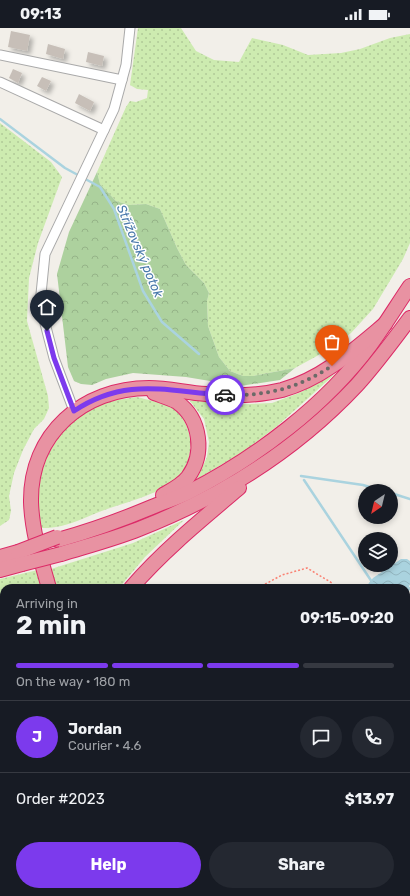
<!DOCTYPE html>
<meta charset="utf-8">
<style>
:root{--surface:#171b24;--page:#242831;--text:#f1f3f6;--muted:#9ea1a6;--line:#363941;--accent:#7c3aed}
body{margin:0;font-family:Rubik,sans-serif;background:var(--page);color:var(--text);height:100vh;display:flex;flex-direction:column;font-size:15px;white-space:nowrap}
*{box-sizing:border-box;margin:0}
p{font-size:13px;color:var(--muted)}
.icon{flex:none;width:22px;height:22px;fill:none;stroke:currentColor;stroke-width:2;stroke-linecap:round;stroke-linejoin:round}
.map{position:relative;flex:1;overflow:hidden}
.details{position:absolute;left:0px;top:556px;width:410px;height:312px;display:flex;flex-direction:column;background:var(--surface);border-radius:12px 12px 0 0;box-shadow:0 2px 6px #0003}
.details>*{flex:none}
.needle{width:26px;rotate:215deg}
.controls{position:absolute;left:358px;top:456px;display:grid;gap:8px}
.controls a{display:grid;place-items:center;width:40px;height:40px;border-radius:50%;background:var(--surface);box-shadow:0 2px 6px #0003;font-size:20px}
.pin{position:absolute;display:grid;place-items:center;width:34px;height:34px;color:#fff;margin:-41px -17px;border-radius:50% 50% 50% 0;rotate:-45deg;box-shadow:0 0 4px #0007}
.pin .icon{rotate:45deg}
.courier{position:absolute;display:grid;place-items:center;width:40px;height:40px;margin:-20px;border:3px solid #7c3aed;border-radius:50%;background:#fff;color:#222;box-shadow:0 1px 5px #0007}
.head em{font-style:normal;font-weight:700}
.head div{display:flex;flex-direction:column-reverse}
.head{display:flex;align-items:center;justify-content:space-between;height:68px;padding:0 16px}
h1{font-size:26px;font-weight:700;line-height:30px}
.bar{display:grid;grid-template-columns:repeat(4,1fr);gap:6px 4px;align-content:center;height:48px;padding:0 16px}
.bar i{height:5px;border-radius:3px;background:var(--line)}
.bar .on{background:var(--accent)}
.bar p{grid-column:span 4}
.line{display:flex;align-items:center;gap:10px;padding:0 16px;border-top:1px solid var(--line)}
.line div{flex:1}
.round{display:grid;place-items:center;flex:none;width:42px;height:42px;border-radius:21px;background:var(--page)}
.button{display:flex;gap:8px;margin-top:auto;padding:8px 16px}
.button a{flex:1;height:46px;border-radius:24px;background:var(--accent);color:#fff;font-size:16px;font-weight:700;line-height:46px;text-align:center}
.button a+a{background:var(--page);color:var(--text)}
.status{display:flex;justify-content:space-between;align-items:center;height:28px;padding:0 20px;background:var(--surface);direction:ltr}
.status svg{height:11px;fill:currentColor}
.map>svg:first-child{display:block}
.residential{fill:#e0dfdf}
.farmland{fill:url(#farmland-dots)}
.grass{fill:url(#grass-dots)}
.forest{fill:url(#forest-crowns)}
.water{fill:url(#water-waves)}
.lines{fill:none;stroke-linecap:round;stroke-linejoin:round}
.stream{stroke:#aad3df;stroke-width:2.5}
.building{fill:#c7bfb8;filter:url(#shadow)}
.minor-casing{stroke:#a9a9a9;stroke-width:11}
.highway-casing{stroke:#dc2a67;stroke-width:16}
.path{stroke:#fa8072;stroke-width:1.5;stroke-dasharray:2 2;stroke-linecap:butt}
.minor{stroke:#fff;stroke-width:9}
.highway{stroke:#e892a2;stroke-width:14}
.highway-bridge-casing{stroke:#dc2a67;stroke-width:16;stroke-linecap:butt}
.highway-bridge{stroke:#e892a2;stroke-width:14}
.done{stroke:#6b6a68;stroke-width:4;stroke-dasharray:0 7.2}
.route{stroke:#7c3aed;stroke-width:5}
.labels{text-anchor:middle;dominant-baseline:central;stroke-width:3;stroke-linejoin:round;paint-order:stroke}
.water-label{font-size:13px;font-style:italic;fill:#4a7aab;stroke:#fff}
</style>
<div class="status"><b>09:13</b><svg viewBox="0 0 49 12"><path d="M0 12V9h3v3zM5 12V6h3v6zM10 12V3h3v9zM15 12V0h3v12zM26 1h20v11H26zM47 4h2v5h-2z"/></svg></div>
<div class="map">
<svg width="410" height="868" viewBox="0 0 410 868">
<defs>
<pattern id="farmland-dots" width="8" height="8" patternUnits="userSpaceOnUse"><rect width="8" height="8" fill="#eef0d5"/><path d="M2 2h.1M6 6h.1" fill="none" stroke="#ccceb7" stroke-width="1.8" stroke-linecap="round"/></pattern>
<pattern id="grass-dots" width="8" height="8" patternUnits="userSpaceOnUse"><rect width="8" height="8" fill="#cdebb0"/><path d="M2 2h.1M6 6h.1" fill="none" stroke="#b0c997" stroke-width="1.8" stroke-linecap="round"/></pattern>
<pattern id="forest-crowns" width="20" height="18" patternUnits="userSpaceOnUse"><rect width="20" height="18" fill="#add19e"/><path d="M2 6a3 3 0 1 1 6 0M12 15a3 3 0 1 1 6 0" fill="none" stroke="#95b388"/></pattern>
<pattern id="water-waves" width="16" height="10" patternUnits="userSpaceOnUse"><rect width="16" height="10" fill="#aad3df"/><path d="M0 5q4-4 8 0t8 0" fill="none" stroke="#92b5bf"/></pattern>
<filter id="shadow"><feDropShadow dx="3.5" dy="3.5" stdDeviation="2" flood-color="#0004"/></filter>
</defs>
<rect width="100%" height="100%" fill="#f2efe9"/>
<path class="residential" d="M406,618L410,619V868H302L301,864H406Z"/>
<path class="farmland" d="M153,864H267L268,868H154Z"/>
<g class="grass">
<path d="M138,0H181L196,23L214,32L239,34L252,10L283,17L308,27L341,25L360,21L390,10L410,6V215L403,231L373,281L351,305L326,323L295,340L253,348H243L230,343L219,329L208,298L207,273L209,265L204,255L186,237L177,220L160,181L146,176L129,177L116,173L100,156L97,144L126,79L130,73L136,74L147,70L148,62L137,61L130,57Z"/>
<path d="M0,95L51,134L62,149L38,215L29,250L27,293L48,368L49,380L44,391L34,401L23,422L14,445L9,468L11,483L9,492L0,498Z"/>
<path d="M335,346L276,399L243,424L197,451L207,429L209,414L204,391L190,373L197,371L227,377L272,375L299,365Z"/>
<path d="M137,369C148,372 162,374 172,380C196,396 196,434 175,452C156,468 122,475 99,484C86,489 70,497 56,499C51,500 46,500 41,500C39,486 38,473 39,460C42,425 66,392 98,378C110,372 123,371 137,369Z"/>
<path d="M184,492L145,529L119,560H56L51,541L133,515Z"/>
<path d="M38,542L43,560H4V608L0,606V551Z"/>
<path d="M4,781V864H108L109,868H0V783Z"/>
</g>
<path class="forest" d="M97,144L100,156L116,173L129,177L146,176L160,181L177,220L186,237L204,255L209,265L207,273L208,298L219,329L230,343L243,348H253L295,340L280,352L240,358L186,349L133,345L106,351L92,357L81,356L74,353L68,339L57,246L69,204Z"/>
<path class="water" d="M401,531H407L410,533V556L406,567V560H365L373,550Z"/>
<g class="lines">
<g class="stream">
<path d="M0,91L65,140L100,159L114,181L143,263L162,294L199,326"/>
<path d="M301,448L363,457L383,463"/>
<path d="M304,452L376,560"/>
<path d="M391,465L410,471"/>
<path d="M406,564L410,560"/>
</g>
</g>
<g class="building">
<path d="M11,3L30,7L27,23L8,19Z"/>
<path d="M48,16L65,21L63,31L46,26Z"/>
<path d="M88,24L104,28L102,38L86,34Z"/>
<path d="M13,41L22,45L18,55L9,50Z"/>
<path d="M42,49L51,53L46,63L37,58Z"/>
<path d="M79,66L94,74L90,83L75,75Z"/>
</g>
<g class="lines">
<defs>
<g id="minor">
<path d="M0,27L122,52"/>
<path d="M0,54L104,102"/>
<path d="M74,383L54,330L40,276L45,226L114,81L126,37L130,0"/>
<path d="M406,689L410,676"/>
<path d="M406,731L410,730"/>
<path d="M130,864L132,868"/>
<path d="M387,864L388,868"/>
</g>
<g id="highway">
<path d="M154,365C162,368 170,370 177,374C201,391 205,426 188,449C182,457 172,462 163,467"/>
<path d="M58,512C90,503 121,492 152,479C164,474 177,470 189,464C257,429 325,378 371,316C385,297 397,277 410,258"/>
<path d="M61,526C87,518 114,511 139,501C221,469 297,421 357,357C376,336 393,313 410,290"/>
<path d="M0,529L18,524"/>
<path d="M0,542L22,536"/>
<path d="M49,560C41,532 32,504 31,474C30,406 83,360 149,360C169,360 187,365 206,366C231,368 258,368 282,362C322,351 354,322 385,296"/>
<path d="M131,560C163,523 201,492 239,460"/>
<path d="M0,614L4,615"/>
</g>
</defs>
<use href="#minor" class="minor-casing"/>
<use href="#highway" class="highway-casing"/>
<g class="path">
<path d="M258,560L282,547L307,540L332,555L335,560"/>
<path d="M0,769L4,767"/>
</g>
<use href="#minor" class="minor"/>
<use href="#highway" class="highway"/>
<defs>
<g id="highway-bridge">
<path d="M18,524L57,509"/>
<path d="M22,536L61,526"/>
</g>
</defs>
<use href="#highway-bridge" class="highway-bridge-casing"/>
<use href="#highway-bridge" class="highway-bridge"/>
</g>
<g class="lines">
<path class="done" d="M225,367C267,368 296,361 332,338"/>
<path class="route" d="M47,303L54,330L74,383C127,348 167,364 225,367"/>
</g>
<g class="labels">
<g class="water-label">
<text transform="translate(140 223) rotate(67)">Střížovský potok</text>
</g>
</g>
</svg>
<div class="controls">
<a><svg class="needle" viewBox="-14 -14 28 28"><path d="M0-13l5 13h-10z" fill="#e53935"/><path d="M0 13l5-13h-10z" fill="#9ea1a6"/></svg></a>
<a><svg class="icon" aria-label="layers" viewBox="0 0 24 24"><path d="M12 4l9 5-9 5-9-5zM3 14l9 5 9-5"/></svg></a>
</div>
<div class="pin" style="left:332px;top:338px;background:#ea580c"><svg class="icon" aria-label="bag" viewBox="0 0 24 24"><path d="M5 8h14l-1 12H6zM9 8a3 3 0 0 1 6 0"/></svg></div>
<div class="pin" style="left:47px;top:303px;background:#1f2937"><svg class="icon" aria-label="home" viewBox="0 0 24 24"><path d="M3 11l9-7 9 7M6 9v11h12V9"/></svg></div>
<div class="courier" style="left:225px;top:367px"><svg class="icon" aria-label="car" viewBox="0 0 24 24"><path d="M5 17H2v-5l4-1 3-4h7l3 4 3 1v5h-3M9 17h6M6 11h13"/><circle cx="7" cy="17" r="2"/><circle cx="17" cy="17" r="2"/></svg></div>
<section class="details">
<div class="head"><div><h1>2 min</h1><p>Arriving in</p></div><em>09:15–09:20</em></div>
<div class="bar"><i class="on"></i><i class="on"></i><i class="on"></i><i></i><p>On the way · 180 m</p></div>
<div class="line" style="height:72px"><b class="round" style="background:var(--accent);color:#fff">J</b><div><b>Jordan</b><p>Courier · 4.6</p></div><a class="round"><svg class="icon" aria-label="chat" viewBox="0 0 24 24"><path d="M4 5h16v11H9l-5 4z"/></svg></a><a class="round"><svg class="icon" aria-label="phone" viewBox="0 0 24 24"><path d="M5 4h4l2 5-3 2q2 4 5 5l2-3 5 2v4C11 20 4 13 5 4z"/></svg></a></div>
<div class="line" style="height:52px"><div>Order #2023</div><b>$13.97</b></div>
<div class="button"><a>Help</a><a>Share</a></div>
</section>
</div>
